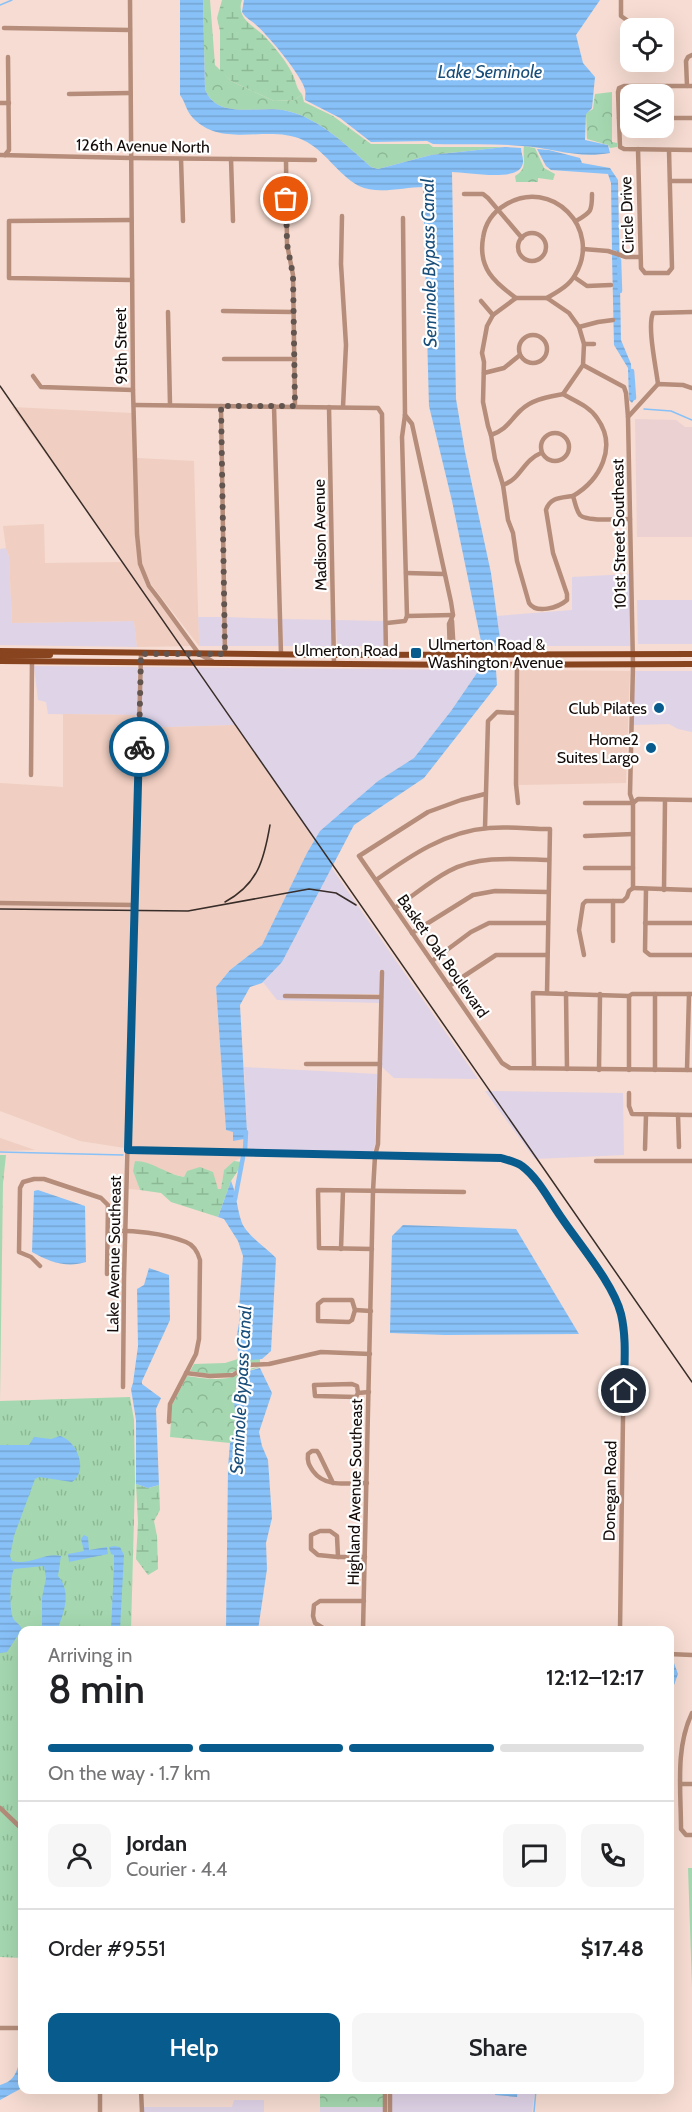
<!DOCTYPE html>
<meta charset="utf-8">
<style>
:root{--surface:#fff;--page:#f6f6f6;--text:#202124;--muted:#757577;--line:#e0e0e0;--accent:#085b8d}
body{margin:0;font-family:Cabin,sans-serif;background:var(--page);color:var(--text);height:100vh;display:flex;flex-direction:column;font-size:22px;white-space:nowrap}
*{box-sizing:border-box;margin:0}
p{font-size:20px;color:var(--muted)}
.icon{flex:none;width:33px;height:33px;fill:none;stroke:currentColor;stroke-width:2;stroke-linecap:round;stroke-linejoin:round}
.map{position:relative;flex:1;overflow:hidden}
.drawer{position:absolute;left:18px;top:1626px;width:656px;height:468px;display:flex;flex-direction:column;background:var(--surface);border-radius:12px;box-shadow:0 6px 24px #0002}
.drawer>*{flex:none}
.controls{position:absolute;left:620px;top:18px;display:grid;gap:12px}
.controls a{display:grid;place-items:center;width:54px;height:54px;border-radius:12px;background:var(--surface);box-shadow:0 6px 24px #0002;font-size:30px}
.pin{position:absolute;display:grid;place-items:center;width:51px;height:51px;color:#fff;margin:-26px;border:3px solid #fff;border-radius:50%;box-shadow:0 2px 6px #0007}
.courier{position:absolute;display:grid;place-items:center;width:60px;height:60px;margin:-30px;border:4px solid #085b8d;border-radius:50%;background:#fff;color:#222;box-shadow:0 2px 8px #0007}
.summary em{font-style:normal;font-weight:600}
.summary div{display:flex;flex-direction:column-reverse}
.summary{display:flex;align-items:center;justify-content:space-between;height:102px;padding:0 30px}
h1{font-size:39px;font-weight:600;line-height:45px}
.bar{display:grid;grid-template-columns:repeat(4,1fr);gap:9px 6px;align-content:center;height:72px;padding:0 30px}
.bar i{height:8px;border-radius:4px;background:var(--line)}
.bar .selected{background:var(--accent)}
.bar p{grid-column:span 4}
.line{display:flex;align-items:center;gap:15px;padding:0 30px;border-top:2px solid var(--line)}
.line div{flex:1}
.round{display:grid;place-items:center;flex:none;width:63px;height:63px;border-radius:12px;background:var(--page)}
.action{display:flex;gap:12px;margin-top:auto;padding:12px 30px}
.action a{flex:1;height:69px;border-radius:12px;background:var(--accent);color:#fff;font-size:24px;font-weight:600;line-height:69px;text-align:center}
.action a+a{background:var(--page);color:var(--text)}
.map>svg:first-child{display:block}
.commercial{fill:#dfd3e7}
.built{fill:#f0cec1}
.education{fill:#ecd1d2}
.grass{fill:url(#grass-tufts)}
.wetland{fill:url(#wetland-marsh)}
.park{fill:url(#park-crowns)}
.water{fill:url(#water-rules)}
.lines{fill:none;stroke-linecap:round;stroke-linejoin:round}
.stream{stroke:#88c1f8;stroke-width:1.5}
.canal{stroke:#88c1f8;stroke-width:4.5}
.minor{stroke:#b58d7a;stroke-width:4.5}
.major{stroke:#88441f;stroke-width:6}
.rail{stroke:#382d29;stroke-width:1.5}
.done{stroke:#62544f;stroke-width:6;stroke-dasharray:0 10.8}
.route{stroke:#085b8d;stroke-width:8}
.poi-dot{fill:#085b8d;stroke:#fff;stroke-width:2}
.labels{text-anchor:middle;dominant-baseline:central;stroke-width:4.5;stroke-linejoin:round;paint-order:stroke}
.street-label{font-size:16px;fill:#130b08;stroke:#fff}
.poi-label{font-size:16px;fill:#130b08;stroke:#fff;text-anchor:end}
.water-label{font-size:18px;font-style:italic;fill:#194e7a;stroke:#fff}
</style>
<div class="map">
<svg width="692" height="2112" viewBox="0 0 692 2112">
<defs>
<pattern id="grass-tufts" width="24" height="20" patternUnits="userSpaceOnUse" patternTransform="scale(1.5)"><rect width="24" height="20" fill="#a5d8b0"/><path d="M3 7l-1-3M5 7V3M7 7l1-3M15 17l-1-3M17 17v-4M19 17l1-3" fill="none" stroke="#8db896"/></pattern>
<pattern id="wetland-marsh" width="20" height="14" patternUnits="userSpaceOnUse" patternTransform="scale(1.5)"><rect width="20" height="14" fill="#a5d8b0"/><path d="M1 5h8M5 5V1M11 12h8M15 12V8" fill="none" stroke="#8db896"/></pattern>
<pattern id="park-crowns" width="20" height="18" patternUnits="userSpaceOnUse" patternTransform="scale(1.5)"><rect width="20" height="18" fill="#a5d8b0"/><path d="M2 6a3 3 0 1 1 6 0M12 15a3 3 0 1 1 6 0" fill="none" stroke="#8db896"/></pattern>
<pattern id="water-rules" width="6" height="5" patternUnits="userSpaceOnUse" patternTransform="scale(1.5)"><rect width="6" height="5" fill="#88c1f8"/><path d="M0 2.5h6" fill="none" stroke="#74a4d3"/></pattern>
</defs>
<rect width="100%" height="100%" fill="#f6dcd2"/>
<g class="commercial">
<path d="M6,548L9,556L12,623L134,621L137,647L0,645V549Z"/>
<path d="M629,574L631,646H501L497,616L572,610V577Z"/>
<path d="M637,600H692V644H638Z"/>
<path d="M198,617H222L223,646H199Z"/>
<path d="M226,617L278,619L279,646H227Z"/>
<path d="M282,619L332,620L333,646H283Z"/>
<path d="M336,620L384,621V646H337Z"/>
<path d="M34,666L138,667L137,729L135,715L48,714L46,702L38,700Z"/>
<path d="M142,667L479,670L451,711L414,758L378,781L321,831L315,841L235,725L141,728Z"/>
<path d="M635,671H692V732L678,729L669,724L633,725Z"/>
<path d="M331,867L478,1079L394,1078L382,1067L383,970H379V994H289L290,998L379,999V1003L277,1000L263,982L282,962Z"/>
<path d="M244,1067L377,1074L375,1144L373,1154L250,1152L245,1137L247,1132Z"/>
<path d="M485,1091L623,1093L624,1155L535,1159Z"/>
<path d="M392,2090H496L495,2094L517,2096L518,2090H535L532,2112H392Z"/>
<path d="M234,2100H264V2112H144V2107H232Z"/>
<rect x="320" y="2107" width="63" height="5"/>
</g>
<g class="built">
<path d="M12,407L132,413L135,534L138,565L148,587L191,646L137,647L134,621L12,623L9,556L6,548L3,526L44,524L45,563L123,562Z"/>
<path d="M137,458L194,461L199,646L151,584L142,564L139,533Z"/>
<path d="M519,670L630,671L626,783L518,785Z"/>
<path d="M63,714L135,715L137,729L133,903L0,901V783L63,787Z"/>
<path d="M235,725L315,841L262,945L230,970L216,987L226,1130L233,1131L244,1139L245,1137L250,1152L131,1148L141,728Z"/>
<path d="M0,905L133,907L126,1176L125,1148L80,1141L0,1111Z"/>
<path d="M0,1138L35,1150L0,1151Z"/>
<path d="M130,1153L246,1156L234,1161L224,1170L221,1190L187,1171L184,1177L165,1172L133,1171L140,1190L129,1189Z"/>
</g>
<path class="education" d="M635,419L676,420L685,427H692V537H637Z"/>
<path class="grass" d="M0,1155H6L3,1183L0,1401L130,1397L134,1420L135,1481L131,1630H22V1958L0,1957Z"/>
<g class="wetland">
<path d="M222,0H242C235,20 256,26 267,39C276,49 286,61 292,73C296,80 296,89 302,94L295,100L274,101L231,81L220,71V31L217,18Z"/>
<path d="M135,1161C152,1161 166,1174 184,1177L187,1171L200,1167L213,1172L218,1189H221L224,1170L234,1161L241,1162L239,1169L231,1181L218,1217L171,1202L161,1193L140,1190L133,1171Z"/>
<path d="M136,1484L148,1488L159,1485L160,1510L154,1521L157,1536L158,1569L148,1575L136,1559L138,1523Z"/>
</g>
<g class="park">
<path d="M203,0H210L215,65L231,81L274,101L295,100L302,94L304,102L333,116L371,144H429L433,147H505L431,155L378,169L371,167C346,145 317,116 283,110C258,106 216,120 205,89Z"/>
<path d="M612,92V142L617,143V147L610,148L608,145L587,139L586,113L593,109L595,94Z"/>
<path d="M524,146L535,148L544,168L555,174L553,180L538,178V182H516L515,176C529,168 522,158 524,146Z"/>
<path d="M241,1358L260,1359V1363C248,1362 244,1368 233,1372C220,1377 203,1373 190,1371L194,1364L225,1363Z"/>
<path d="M260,1367L241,1373L234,1395L237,1435L230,1443L170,1437L172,1405L187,1376C201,1378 218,1381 232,1377C243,1374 248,1367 260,1367Z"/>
<path d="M688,1868H692V1987Z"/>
<rect x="320" y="2090" width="63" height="17"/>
</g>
<g class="water">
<path d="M180,0H203L205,89C216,120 258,106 283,110C317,116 346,145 371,167L378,169L431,155L505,147L521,148C521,154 525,160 522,166C515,182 466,172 452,172L456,399L465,452L491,573L501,646H482L452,501L429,406L423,187C404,187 377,195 359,186C338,175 325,150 303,140C269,124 222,149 193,118C186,111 186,103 180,95Z"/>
<path d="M244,0H600L576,35L583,63L595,77L592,108L586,114L585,140L608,145L610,153C577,159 554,148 522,146C493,143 462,145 433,144L427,141L371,142L340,118L305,100C305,97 306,93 305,90C303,77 267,34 256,25C251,20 246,19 242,12Z"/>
<path d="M537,149L549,150L580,158L582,163L610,168L618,180L621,340L631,364L632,391L636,397L632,403L629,400L628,368L614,345L612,255H615L617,251L612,250L611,183L608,174L551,170L546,166Z"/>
<path d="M479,670H496L497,685L424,778L354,825L282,962L262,983L250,987L240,1005L247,1132L244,1139L233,1141V1132L226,1130L216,987L230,970L262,945L307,853L320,831L378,781L414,758L451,711Z"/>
<path d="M231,1181C237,1195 237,1210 242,1223C247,1235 266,1248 276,1258L271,1351L262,1359L252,1360L240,1358L236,1341L240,1317L239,1308L243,1256L238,1241L224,1219L218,1217Z"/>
<path d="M38,1190L85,1206L86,1262C67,1268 49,1262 32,1252L34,1191Z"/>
<path d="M403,1225L516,1229L579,1334L445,1335L390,1333L392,1236Z"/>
<path d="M149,1268L169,1275L170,1320L142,1381V1384L161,1398L156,1409L159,1485L148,1488L136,1484V1420L131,1389L133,1383L138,1346L137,1289L144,1285Z"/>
<path d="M260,1368L272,1393L259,1432L262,1446L268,1460L272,1518L266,1543L267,1569L258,1630H226L228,1468L230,1443L237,1435L234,1401L241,1373Z"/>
<path d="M60,1436C77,1441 89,1470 72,1482L39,1477L35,1479L14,1536L10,1556L12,1561C29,1566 45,1552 61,1556L58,1576C72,1592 64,1613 57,1630H42V1598L46,1578L44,1566L14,1569C10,1577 9,1609 13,1618C15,1622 20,1624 22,1629L7,1652L0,1653V1445H29L34,1437L51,1439Z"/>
<path d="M84,1535L88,1537L89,1550L107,1547L108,1554L69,1562L68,1554L84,1551L81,1539Z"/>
<path d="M114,1546L120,1547L124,1555L120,1630H111L114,1565V1555L111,1554L109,1547Z"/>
<path d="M669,1663H674L678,1674L669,1699Z"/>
<path d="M22,2059V2088L0,2100V2085C14,2081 16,2074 20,2060Z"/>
<path d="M496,2090H518L517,2097L495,2095Z"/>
</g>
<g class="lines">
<g class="stream">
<path d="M0,5L12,0"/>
<path d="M644,409L671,411L692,420"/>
<path d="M0,1152L123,1155"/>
<path d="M534,2112L536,2090"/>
</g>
<g class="canal">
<path d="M619,260L620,291"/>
<path d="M632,371L634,398"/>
<path d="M245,1150L246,1132"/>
<path d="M235,1199L243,1157"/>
</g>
<g class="minor">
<path d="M130,0L133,390L137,534L140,564L149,586L159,599L199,654L212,661"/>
<path d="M621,0V16L628,21"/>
<path d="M4,28L130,30"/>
<path d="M687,86L686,61L688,57L692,55"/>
<path d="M692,86H624L619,88L618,92L620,147L624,149L692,150"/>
<path d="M69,94L130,93"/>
<path d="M0,103H9"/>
<path d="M619,118H630"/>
<path d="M663,118H692"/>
<path d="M638,149L641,268L645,273H668L672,268L669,150"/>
<path d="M0,155L131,158L315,160"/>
<path d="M5,155L9,150L8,57"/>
<path d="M181,159L183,221"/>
<path d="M231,159L233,221"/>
<path d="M286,160L287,244L293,275L295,406"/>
<path d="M670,181H692"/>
<path d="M464,194H483L488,198L522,238"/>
<path d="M342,216L341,264L346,345L343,407"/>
<path d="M131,220L9,221V278L132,280"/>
<path d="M576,221C591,212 592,212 592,194"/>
<circle cx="532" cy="247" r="14"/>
<path d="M583,249L608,251L626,257H640"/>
<path d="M574,277L587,286L611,285"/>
<path d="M516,298C494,282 478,268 483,238C485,224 493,212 505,205C551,176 603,229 575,275C569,286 557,292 547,298"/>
<path d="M481,301L493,315"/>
<path d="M223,311L294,312"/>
<path d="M168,312L170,405"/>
<path d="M579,327L598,322L613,320"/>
<circle cx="533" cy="349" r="14"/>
<path d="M584,344H594"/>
<path d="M224,359H295"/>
<path d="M583,365L624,387L626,393L628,417"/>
<path d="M484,373L504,368L520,355"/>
<path d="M33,376L41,387L133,390"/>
<path d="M658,384C656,367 647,326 653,313L692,312"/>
<path d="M563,394L583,365L584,344L579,327L569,313L547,298H516L493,315L487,326L482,353L484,362L483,402L488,426L491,435L495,459L503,485L508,520L513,533L517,561L529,603C536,614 558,608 567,600V594L553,553L546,510C550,497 561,498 573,496"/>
<path d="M134,405L378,408L382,414L386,655"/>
<path d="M221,406L225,654"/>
<path d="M274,406L281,654"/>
<path d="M329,407L334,664"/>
<path d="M405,415L412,424L451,602L453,615L449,624L450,655"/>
<circle cx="555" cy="447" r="14"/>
<path d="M491,435C507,430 510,420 521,410C532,399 548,397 563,394C575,401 589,406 597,418C618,447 600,480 573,496C575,502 576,510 580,515C587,522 619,519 630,519"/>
<path d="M503,485C522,478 522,461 541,453"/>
<path d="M406,573L444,574"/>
<path d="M407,616L453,615"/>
<path d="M452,621L454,655"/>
<path d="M387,623L405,621L407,616L402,437L405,415L403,218"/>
<path d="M517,665L516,784L518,803"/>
<path d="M31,775L32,661"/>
<path d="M485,794L461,800L428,812L359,856L502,1063L510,1068L692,1070"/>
<path d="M585,803H633L638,799L692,800"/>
<path d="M485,828L488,721L497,712L516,713"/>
<path d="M585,836L633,834"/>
<path d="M585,868H633"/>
<path d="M376,880C410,856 446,831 489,828C509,826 529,829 550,829L547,993"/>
<path d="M633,888V803L630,794L633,665L628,417L658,384L683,385L692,388"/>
<path d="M633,888L692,890"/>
<path d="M646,889L645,951L650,955H692"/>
<path d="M664,890L665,800"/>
<path d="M613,901V941"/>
<path d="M0,903L135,905"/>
<path d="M395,908C413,896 430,881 449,871C479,855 516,859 549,860"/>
<path d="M645,923H692"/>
<path d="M412,933L473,895L495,891L548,892"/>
<path d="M584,955L579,930L583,904L586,901H623L627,897L629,891L633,888"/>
<path d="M432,961L471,932L489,923H548"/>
<path d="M449,986L496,955H547"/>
<path d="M566,993L567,1069"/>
<path d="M285,996L381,997"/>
<path d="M306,1064H380"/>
<path d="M534,1068L533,993L629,996L632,994H692"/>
<path d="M599,1070L600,994"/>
<path d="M629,1070V996"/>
<path d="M655,1070V994"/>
<path d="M687,1070L689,994"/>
<path d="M629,1093V1106L632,1114L692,1115"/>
<path d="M678,1115L679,1147"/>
<path d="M645,1149L646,1115"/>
<path d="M128,1150L501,1158L521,1166L530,1173L610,1289L620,1311L624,1347L620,1630"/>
<path d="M596,1161H692"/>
<path d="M109,1231C133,1230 163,1233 186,1242C194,1245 198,1253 200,1260L199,1339L196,1354L170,1404L169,1422"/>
<path d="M341,1249L343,1191"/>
<path d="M372,1249L319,1248L318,1190L464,1192"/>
<path d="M40,1266L31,1257L19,1252L20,1188L23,1182L34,1179H44L101,1198L108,1205L107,1274"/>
<path d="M323,1300H352L355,1310L352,1320L349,1322L318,1321V1304Z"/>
<path d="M355,1310L371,1311"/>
<path d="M186,1373L210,1376L233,1375L248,1365L269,1364L321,1352L370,1354"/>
<path d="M123,1387L124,1278L141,654"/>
<path d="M358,1393L357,1386L352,1384L314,1385L315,1396L356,1397L358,1393L369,1392"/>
<path d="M333,1483L319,1454L317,1451H312L308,1454C307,1462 309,1465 313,1471C325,1488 348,1483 367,1483"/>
<path d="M320,1531H330L337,1536L338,1557L318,1555L311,1549V1535Z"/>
<path d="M338,1557H365"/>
<path d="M364,1629L323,1628L315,1623L313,1616L314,1605L320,1601H364"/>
<path d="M363,1630L373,1191L375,1156L378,1144L382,972"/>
<path d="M669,1654L692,1655"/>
<path d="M692,1713C675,1748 681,1791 681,1829L686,1835H692"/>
<path d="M681,1784H692"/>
<path d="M0,1808L22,1829"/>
<path d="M0,2028H22"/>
<path d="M100,2090V2112"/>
<path d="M141,2090L142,2112"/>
<path d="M385,2112V2090"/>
<path d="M390,2112V2090"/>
</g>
<g class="major">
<path d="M0,651L335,655L692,654"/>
<path d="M0,656L50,655"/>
<path d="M0,661L473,665L692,664"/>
</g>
<g class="rail">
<path d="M0,386L692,1382"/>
<path d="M225,902C258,884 264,860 270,825"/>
<path d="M0,909L188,911L309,889L336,893L356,905"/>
</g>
</g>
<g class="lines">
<path class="done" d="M139,747L141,654H225L221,406H295L293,275L287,244L286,199"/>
<path class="route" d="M139,747L128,1150L501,1158C508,1160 516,1162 522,1166C538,1178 549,1200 561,1217C579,1244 613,1283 621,1314C627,1339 624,1366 624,1391"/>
</g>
<g class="poi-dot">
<rect x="410" y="647" width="12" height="12" rx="3"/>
<circle cx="659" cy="708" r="6"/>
<circle cx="651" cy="748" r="6"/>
</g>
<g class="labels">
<g class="street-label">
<text transform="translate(143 146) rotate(1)">126th Avenue North</text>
<text transform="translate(627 215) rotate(-92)">Circle Drive</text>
<text transform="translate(121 346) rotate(-91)">95th Street</text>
<text transform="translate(619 534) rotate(-91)">101st Street Southeast</text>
<text transform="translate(320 535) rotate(-91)">Madison Avenue</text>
<text x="346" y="650">Ulmerton Road</text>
<text transform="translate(443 956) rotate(55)">Basket Oak Boulevard</text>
<text transform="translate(114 1254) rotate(-89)">Lake Avenue Southeast</text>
<text transform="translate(610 1491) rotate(-89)">Donegan Road</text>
<text transform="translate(355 1492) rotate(-89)">Highland Avenue Southeast</text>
</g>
<g class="poi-label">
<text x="428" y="644" text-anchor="start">Ulmerton Road &amp;<tspan x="428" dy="18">Washington Avenue</tspan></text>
<text x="647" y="708">Club Pilates</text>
<text x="639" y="739">Home2<tspan x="639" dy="18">Suites Largo</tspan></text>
</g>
<g class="water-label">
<text x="490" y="72">Lake Seminole</text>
<text transform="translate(429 263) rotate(-91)">Seminole Bypass Canal</text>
<text transform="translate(241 1390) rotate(-87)">Seminole Bypass Canal</text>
</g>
</g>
</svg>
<div class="controls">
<a><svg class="icon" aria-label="locate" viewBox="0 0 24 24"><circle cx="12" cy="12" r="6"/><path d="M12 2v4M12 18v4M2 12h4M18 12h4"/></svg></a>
<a><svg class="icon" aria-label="layers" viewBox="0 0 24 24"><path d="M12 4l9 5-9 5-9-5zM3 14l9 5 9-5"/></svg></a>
</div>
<div class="pin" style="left:286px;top:199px;background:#ea580c"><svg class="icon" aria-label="bag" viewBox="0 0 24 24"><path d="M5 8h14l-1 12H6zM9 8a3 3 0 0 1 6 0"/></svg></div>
<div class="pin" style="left:624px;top:1391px;background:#1f2937"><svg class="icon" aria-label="home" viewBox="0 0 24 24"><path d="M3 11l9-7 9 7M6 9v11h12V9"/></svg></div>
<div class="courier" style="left:139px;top:747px"><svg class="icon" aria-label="bike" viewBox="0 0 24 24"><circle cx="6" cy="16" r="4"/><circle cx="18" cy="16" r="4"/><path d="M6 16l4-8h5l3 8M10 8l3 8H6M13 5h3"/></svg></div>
<section class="drawer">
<div class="summary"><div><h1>8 min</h1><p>Arriving in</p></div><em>12:12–12:17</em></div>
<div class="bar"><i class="selected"></i><i class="selected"></i><i class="selected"></i><i></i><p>On the way · 1.7 km</p></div>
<div class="line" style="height:108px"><a class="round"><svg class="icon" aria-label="person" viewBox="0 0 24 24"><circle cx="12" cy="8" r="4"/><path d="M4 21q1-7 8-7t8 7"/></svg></a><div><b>Jordan</b><p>Courier · 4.4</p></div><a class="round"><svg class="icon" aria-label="chat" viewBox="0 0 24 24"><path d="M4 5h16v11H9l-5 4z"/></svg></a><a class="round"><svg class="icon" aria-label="phone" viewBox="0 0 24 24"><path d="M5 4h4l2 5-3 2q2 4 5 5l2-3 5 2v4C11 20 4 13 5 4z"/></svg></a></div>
<div class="line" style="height:78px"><div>Order #9551</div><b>$17.48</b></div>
<div class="action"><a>Help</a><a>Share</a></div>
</section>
</div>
